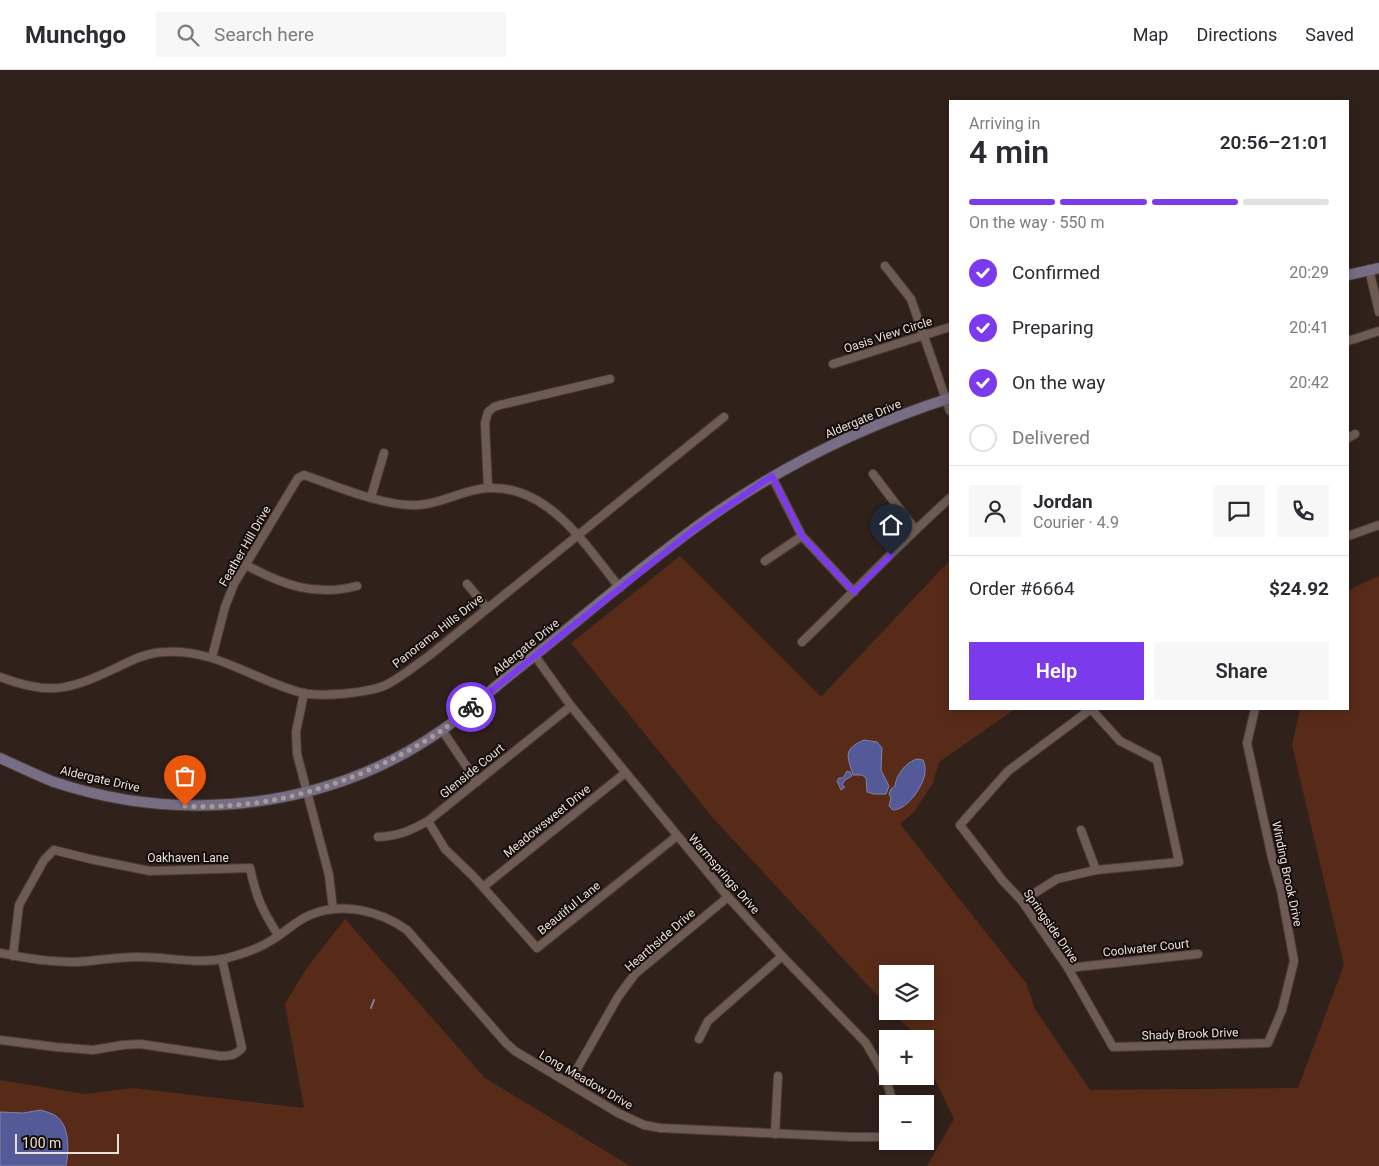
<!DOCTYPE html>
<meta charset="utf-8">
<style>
:root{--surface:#fff;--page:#f7f7f7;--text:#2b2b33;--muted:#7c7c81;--line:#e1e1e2;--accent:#7c3aed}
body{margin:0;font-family:Roboto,sans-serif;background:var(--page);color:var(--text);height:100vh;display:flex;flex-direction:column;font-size:19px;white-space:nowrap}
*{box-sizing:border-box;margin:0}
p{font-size:16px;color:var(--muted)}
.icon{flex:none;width:28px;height:28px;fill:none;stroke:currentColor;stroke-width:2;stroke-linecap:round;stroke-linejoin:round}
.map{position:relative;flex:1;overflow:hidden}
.sheet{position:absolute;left:949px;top:30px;width:400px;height:610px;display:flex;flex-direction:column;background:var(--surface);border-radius:0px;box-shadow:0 2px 12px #0003}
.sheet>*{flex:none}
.fabs{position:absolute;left:879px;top:895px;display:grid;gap:10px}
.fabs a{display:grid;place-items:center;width:55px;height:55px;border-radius:0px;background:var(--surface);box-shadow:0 2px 12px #0003;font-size:25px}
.scale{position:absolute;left:15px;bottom:12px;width:104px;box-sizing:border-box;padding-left:5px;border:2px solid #e9deda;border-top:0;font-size:14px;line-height:18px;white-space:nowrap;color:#e9deda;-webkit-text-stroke:4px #140d0a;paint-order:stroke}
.pin{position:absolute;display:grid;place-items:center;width:42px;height:42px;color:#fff;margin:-51px -21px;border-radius:50% 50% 50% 0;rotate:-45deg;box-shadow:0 0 5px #0007}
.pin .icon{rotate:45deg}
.courier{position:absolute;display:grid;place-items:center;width:50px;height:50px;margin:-25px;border:4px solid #7c3aed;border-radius:50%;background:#fff;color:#222;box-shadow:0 1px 6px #0007}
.head em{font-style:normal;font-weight:600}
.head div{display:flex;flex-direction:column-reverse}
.head{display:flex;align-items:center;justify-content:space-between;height:85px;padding:0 20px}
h1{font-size:32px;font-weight:600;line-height:38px}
.bar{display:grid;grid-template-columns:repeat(4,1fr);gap:8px 5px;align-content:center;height:60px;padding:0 20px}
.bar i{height:6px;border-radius:4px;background:var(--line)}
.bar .current{background:var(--accent)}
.bar p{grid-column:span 4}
.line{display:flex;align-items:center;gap:12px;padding:0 20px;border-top:1px solid var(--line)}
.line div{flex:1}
.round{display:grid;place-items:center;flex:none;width:52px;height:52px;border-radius:0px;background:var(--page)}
ol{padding:0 20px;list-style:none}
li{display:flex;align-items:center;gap:15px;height:55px}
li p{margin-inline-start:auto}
li .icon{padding:5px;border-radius:50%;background:var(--accent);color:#fff;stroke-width:4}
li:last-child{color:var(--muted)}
li i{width:28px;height:28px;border:2px solid var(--line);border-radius:50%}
.action{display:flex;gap:10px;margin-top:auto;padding:10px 20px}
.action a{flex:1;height:58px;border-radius:0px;background:var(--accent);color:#fff;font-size:20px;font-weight:600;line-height:58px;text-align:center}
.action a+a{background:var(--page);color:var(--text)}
header{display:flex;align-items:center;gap:30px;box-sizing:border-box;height:70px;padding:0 25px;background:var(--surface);border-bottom:1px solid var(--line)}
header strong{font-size:24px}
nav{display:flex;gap:28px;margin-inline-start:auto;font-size:18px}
.search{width:350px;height:45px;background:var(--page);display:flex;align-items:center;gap:12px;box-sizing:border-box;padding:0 18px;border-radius:0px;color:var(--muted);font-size:19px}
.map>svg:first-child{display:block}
.green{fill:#582b18}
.water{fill:#545a97;stroke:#8182ab}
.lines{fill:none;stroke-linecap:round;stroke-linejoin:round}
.stream{stroke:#8182ab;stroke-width:2}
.street-casing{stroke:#4b3d38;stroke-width:10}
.secondary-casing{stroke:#4b3d38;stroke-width:12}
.street{stroke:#6e5b53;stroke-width:8}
.secondary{stroke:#776d85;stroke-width:10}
.done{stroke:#a99c97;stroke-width:5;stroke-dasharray:0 9}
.route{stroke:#7c3aed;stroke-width:6}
.labels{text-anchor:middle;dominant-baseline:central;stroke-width:4;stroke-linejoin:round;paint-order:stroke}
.street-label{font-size:12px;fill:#e9deda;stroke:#140d0a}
</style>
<header>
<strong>Munchgo</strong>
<div class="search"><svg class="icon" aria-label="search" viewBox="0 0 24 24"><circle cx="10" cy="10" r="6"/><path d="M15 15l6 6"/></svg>Search here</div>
<nav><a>Map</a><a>Directions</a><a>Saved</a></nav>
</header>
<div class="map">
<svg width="1379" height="1096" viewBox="0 0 1379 1096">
<rect width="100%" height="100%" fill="#31211b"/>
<g class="green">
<path d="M680,486L821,627L950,490V639H1015L939,692L933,713L914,742L900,754L1026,913L1035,939L1090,1020L1298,1018L1344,895L1292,675L1300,639H1348V523L1353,518L1379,506V1096H927L954,1049L925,989V969H915L912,962L892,941H925V904H888L887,936L714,749L571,573Z"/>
<path d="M345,849L485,1008L630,1096H0V1010L85,1024L133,1018L304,1038L285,934L306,899Z"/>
</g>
<g class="water">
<path d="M864,670L877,672L882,678L881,700L889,716L886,724H874L867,722L866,708L862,705H853C847,686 843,679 864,670Z"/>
<path d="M917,689L923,690C924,692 925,695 925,698C927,712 908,740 893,740L889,736L891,728L889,724L891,719L895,716C896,705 906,692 917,689Z"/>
<path d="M847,701L850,702L852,706L845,710L842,715L845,717L841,720L837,711L839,708H843Z"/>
<path d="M41,1040C46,1042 52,1043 56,1046C70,1056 69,1081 66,1096H0V1042L23,1043Z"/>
</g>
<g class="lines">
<path class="stream" d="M371,938L374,930"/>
<defs>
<g id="street">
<path d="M885,196L911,229L950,341"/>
<path d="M1369,199L1379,242"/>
<path d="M1348,271L1379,261"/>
<path d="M833,294L950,257"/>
<path d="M1348,368L1355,364"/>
<path d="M873,404L915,459"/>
<path d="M772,407L802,466L854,522"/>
<path d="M488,418L485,353L488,342L494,337L500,335L610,309"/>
<path d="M371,427L384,383"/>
<path d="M1348,466L1379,455"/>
<path d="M765,491L802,466"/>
<path d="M246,495C283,515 315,527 357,516"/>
<path d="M467,514L487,538"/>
<path d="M802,572C852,524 899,474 950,428"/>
<path d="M535,586L571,636L728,827L782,886L866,973L886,1008L893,1034"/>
<path d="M212,587L225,537L234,514L298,408L304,405C336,416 384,437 418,435C442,434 464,419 488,418C549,415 586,476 620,518"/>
<path d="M0,607C50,626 69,620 116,598C132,590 148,582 166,582C207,580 235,598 271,612C281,616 293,621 303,623C323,627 368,623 386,615C402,607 416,595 430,585L724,347"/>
<path d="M304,623L296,662L297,684L329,805L333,839"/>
<path d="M1091,639L1008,701L960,755L1003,811L1022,831L1068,898L1113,977L1268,973L1282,940L1294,891L1281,820L1272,788L1247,673L1255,639"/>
<path d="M442,660L477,712"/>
<path d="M428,751L445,779L474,807L537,878L677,766"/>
<path d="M1081,760L1096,800"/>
<path d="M378,767C398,766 410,761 428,751L571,636"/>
<path d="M483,817L625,703"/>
<path d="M1022,831L1057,809L1096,800L1179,792L1157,690L1120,671L1091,639"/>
<path d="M0,883C23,888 48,892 72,892C94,892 117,886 140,887C167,887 195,894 223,889C240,885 258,879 272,870C285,862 296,851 310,845C342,831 380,841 407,860L506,973L515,981L618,1043L644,1055L660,1058L852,1067H888"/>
<path d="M13,886L19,835L44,790L54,780L90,789L150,801L250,798C256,827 262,840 278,865"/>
<path d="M1068,898L1198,884"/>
<path d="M699,969L708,951L782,886"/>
<path d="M0,970L56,977L93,980L123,975L140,974L221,986C231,986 236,985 242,978L222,889"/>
<path d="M569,1013L618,927L635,904L728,827"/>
<path d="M775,1064L778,1006"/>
</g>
<g id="secondary">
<path d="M1348,205L1379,198"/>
<path d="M0,688C18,696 36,705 54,712C184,755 329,739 442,660C464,645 484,626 505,609C569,559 630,505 696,457C772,401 860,357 950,328"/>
</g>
</defs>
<use href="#street" class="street-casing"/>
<use href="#secondary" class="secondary-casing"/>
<use href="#street" class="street"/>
<use href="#secondary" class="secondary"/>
</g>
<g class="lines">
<path class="done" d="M185,736C275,741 366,710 441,661C451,654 461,645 471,637"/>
<path class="route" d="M471,637L696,458L772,406L802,466L854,522L891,485"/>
</g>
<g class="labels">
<g class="street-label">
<text transform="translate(888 265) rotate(-18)">Oasis View Circle</text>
<text transform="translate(863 349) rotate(-23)">Aldergate Drive</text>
<text transform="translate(245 476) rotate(-60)">Feather Hill Drive</text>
<text transform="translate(438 561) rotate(-38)">Panorama Hills Drive</text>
<text transform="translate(526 577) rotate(-39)">Aldergate Drive</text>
<text transform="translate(472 701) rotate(-39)">Glenside Court</text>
<text transform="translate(100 709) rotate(13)">Aldergate Drive</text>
<text transform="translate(547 751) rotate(-39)">Meadowsweet Drive</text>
<text x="188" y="788">Oakhaven Lane</text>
<text transform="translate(724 804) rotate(49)">Warmsprings Drive</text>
<text transform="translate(1287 804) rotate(78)">Winding Brook Drive</text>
<text transform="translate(569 838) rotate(-39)">Beautiful Lane</text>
<text transform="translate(1051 856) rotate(55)">Springside Drive</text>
<text transform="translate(660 870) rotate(-41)">Hearthside Drive</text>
<text transform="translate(1146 878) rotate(-6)">Coolwater Court</text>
<text transform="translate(1190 964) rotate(-2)">Shady Brook Drive</text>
<text transform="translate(586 1010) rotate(30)">Long Meadow Drive</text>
</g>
</g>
</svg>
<div class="fabs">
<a><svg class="icon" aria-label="layers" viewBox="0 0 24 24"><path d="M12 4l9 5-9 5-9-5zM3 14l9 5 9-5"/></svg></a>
<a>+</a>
<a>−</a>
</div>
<div class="scale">100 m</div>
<div class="pin" style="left:185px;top:736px;background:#ea580c"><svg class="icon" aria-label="bag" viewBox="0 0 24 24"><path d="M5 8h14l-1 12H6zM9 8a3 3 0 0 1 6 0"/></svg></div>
<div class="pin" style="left:891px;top:485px;background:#1f2937"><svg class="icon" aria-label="home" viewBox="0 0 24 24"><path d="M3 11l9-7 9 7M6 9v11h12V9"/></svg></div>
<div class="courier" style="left:471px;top:637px"><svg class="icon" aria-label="bike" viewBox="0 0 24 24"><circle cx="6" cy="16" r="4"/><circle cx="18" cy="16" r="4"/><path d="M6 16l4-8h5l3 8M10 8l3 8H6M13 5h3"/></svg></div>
<section class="sheet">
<div class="head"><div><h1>4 min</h1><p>Arriving in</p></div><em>20:56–21:01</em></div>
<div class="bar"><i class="current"></i><i class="current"></i><i class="current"></i><i></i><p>On the way · 550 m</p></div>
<ol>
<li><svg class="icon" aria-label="check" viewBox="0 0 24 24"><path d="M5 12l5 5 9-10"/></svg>Confirmed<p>20:29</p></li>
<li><svg class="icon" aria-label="check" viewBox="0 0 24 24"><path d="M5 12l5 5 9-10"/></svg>Preparing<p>20:41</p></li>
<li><svg class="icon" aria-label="check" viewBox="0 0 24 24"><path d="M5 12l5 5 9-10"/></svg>On the way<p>20:42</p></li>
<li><i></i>Delivered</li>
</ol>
<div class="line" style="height:90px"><a class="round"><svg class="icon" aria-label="person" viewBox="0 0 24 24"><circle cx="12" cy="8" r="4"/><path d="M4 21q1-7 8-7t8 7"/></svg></a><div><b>Jordan</b><p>Courier · 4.9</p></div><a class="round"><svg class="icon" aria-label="chat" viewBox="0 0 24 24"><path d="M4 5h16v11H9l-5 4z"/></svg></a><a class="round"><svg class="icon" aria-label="phone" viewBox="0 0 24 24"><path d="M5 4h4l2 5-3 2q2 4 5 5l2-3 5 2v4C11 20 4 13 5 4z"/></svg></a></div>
<div class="line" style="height:65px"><div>Order #6664</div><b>$24.92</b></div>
<div class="action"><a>Help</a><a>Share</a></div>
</section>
</div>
